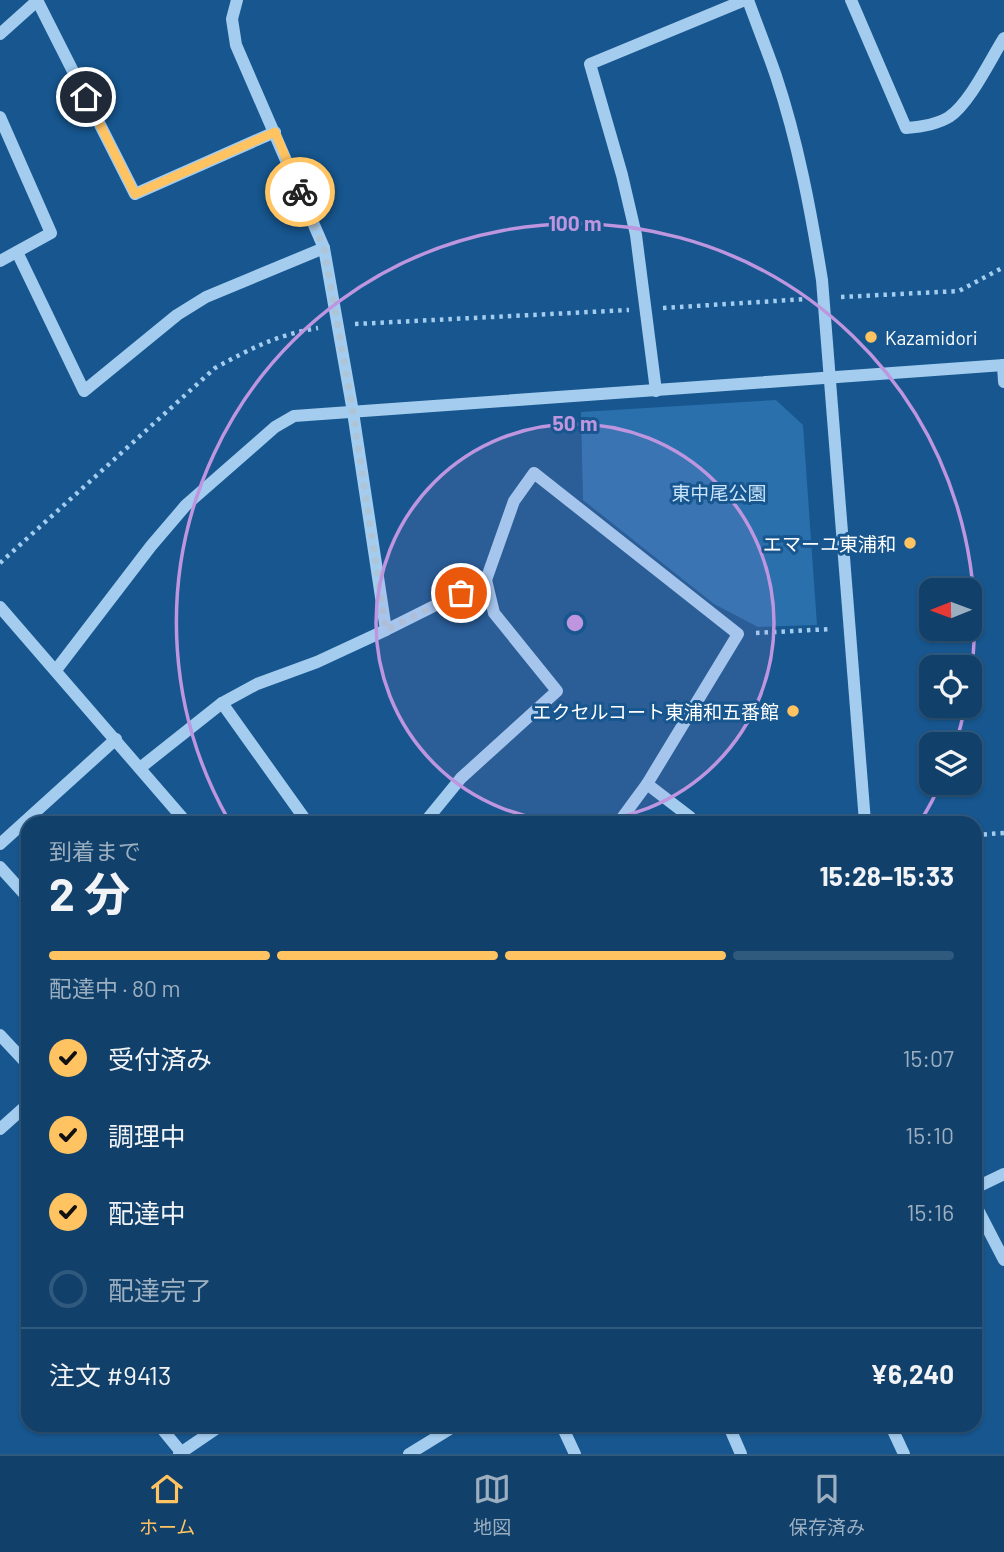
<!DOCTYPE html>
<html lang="ja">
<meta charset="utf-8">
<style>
:root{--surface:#11406a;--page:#1a4770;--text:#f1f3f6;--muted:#9cafc1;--line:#30597e;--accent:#ffc361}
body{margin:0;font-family:Barlow,"Noto Sans JP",sans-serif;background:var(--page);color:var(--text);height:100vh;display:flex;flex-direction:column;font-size:26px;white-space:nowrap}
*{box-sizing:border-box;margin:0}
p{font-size:23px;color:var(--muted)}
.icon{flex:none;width:38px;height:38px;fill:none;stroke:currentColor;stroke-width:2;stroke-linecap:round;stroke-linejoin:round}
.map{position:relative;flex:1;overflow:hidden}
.side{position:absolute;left:21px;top:816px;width:961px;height:616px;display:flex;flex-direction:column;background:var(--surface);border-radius:21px;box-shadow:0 2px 5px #0004,0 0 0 2px var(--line)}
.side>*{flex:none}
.needle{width:46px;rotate:269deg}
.controls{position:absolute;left:919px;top:578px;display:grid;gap:14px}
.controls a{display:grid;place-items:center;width:63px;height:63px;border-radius:14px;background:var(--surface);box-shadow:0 2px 5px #0004,0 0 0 2px var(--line);font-size:35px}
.pin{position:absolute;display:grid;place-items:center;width:60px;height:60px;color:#fff;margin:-30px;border:4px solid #fff;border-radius:50%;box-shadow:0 2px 7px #0007}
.courier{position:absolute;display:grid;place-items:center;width:70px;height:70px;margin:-35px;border:5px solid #ffc361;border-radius:50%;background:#fff;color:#222;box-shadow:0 2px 9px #0007}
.summary em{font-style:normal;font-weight:700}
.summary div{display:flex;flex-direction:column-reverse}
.summary{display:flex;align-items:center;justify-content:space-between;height:119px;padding:0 28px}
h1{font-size:46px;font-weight:700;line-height:52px}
.bar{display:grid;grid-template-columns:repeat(4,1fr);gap:10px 7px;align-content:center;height:84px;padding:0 28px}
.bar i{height:9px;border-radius:5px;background:var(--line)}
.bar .selected{background:var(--accent)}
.bar p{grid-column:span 4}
.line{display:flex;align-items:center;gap:18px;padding:0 28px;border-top:2px solid var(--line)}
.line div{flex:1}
ol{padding:0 28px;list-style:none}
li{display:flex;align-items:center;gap:21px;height:77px}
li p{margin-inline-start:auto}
li .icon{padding:7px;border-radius:50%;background:var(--accent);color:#111;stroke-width:4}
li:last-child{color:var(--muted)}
li i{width:38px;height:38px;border:4px solid var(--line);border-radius:50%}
.tab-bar{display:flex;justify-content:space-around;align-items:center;height:98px;border-top:2px solid var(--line);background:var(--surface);font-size:19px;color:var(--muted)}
.tab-bar a{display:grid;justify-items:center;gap:4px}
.tab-bar .selected{color:var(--accent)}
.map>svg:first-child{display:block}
.green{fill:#2a70ac}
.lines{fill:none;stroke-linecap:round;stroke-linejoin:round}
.path{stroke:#a3ccef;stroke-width:4.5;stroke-dasharray:3.5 5;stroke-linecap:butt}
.minor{stroke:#a3ccef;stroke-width:12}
.done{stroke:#aec4d7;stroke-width:7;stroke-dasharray:0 12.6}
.route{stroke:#ffc361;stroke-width:9}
.ring{fill:none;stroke:#bd96df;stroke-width:3.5}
.poi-dot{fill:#ffc361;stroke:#17568e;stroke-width:2.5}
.labels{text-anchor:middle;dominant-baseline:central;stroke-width:6;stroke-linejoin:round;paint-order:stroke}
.poi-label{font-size:19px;fill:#fff;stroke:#17568e;text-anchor:end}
.park-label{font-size:19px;fill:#c9e4fb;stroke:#17568e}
.centre{fill:#bd96df;stroke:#17568e;stroke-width:3.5}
.ring-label{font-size:21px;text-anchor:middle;font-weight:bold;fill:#bd96df;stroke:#17568e;stroke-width:6;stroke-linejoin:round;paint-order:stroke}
</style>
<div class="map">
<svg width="1004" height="1454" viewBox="0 0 1004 1454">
<rect width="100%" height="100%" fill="#17568e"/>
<path class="green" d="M776,400L803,425L817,625L758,627L714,604L583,500L581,412Z"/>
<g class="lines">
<g class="path">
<path d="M841,297L959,291L1004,267"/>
<path d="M663,308L807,299"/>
<path d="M355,324L629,310"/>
<path d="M0,563L215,368C252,348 276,335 318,328"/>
<path d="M756,633L831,629"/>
<path d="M975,835L1004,833"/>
</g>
<g class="minor">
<path d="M37,0L135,194L275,132"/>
<path d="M237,0L232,19L236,45L324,248L353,412L386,630"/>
<path d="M748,0C757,25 767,50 776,76C798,142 811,212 822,280L865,822"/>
<path d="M851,0L906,128C921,127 936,125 949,117C970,103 990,60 1004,38"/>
<path d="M0,34L38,0"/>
<path d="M0,117L51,233L0,261"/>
<path d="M17,252L84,391L177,315L206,297L324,248"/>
<path d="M1003,365L1004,382"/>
<path d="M656,391L636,235L622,175L590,64L745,0"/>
<path d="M0,607L186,822"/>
<path d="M56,670L151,546L186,505L275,427L294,416L1004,365"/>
<path d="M222,703L307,822"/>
<path d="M140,768L222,703L257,684L317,662L386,630L486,580L514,501L534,473L738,634L647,784L619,822"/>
<path d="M647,784L690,817L691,822"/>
<path d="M425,822L461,778L557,691L494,613L486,580"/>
<path d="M0,844L116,739"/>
<path d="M0,867L28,898"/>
<path d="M0,1035L28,1065"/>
<path d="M0,1129L28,1104"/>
<path d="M975,1188L1004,1174"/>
<path d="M975,1204L1004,1260"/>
<path d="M158,1424L181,1452"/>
<path d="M561,1424L575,1454"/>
<path d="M728,1424L741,1454"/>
<path d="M890,1424L904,1454"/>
<path d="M179,1454L223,1424"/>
<path d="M409,1454L458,1424"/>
</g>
</g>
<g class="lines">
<path class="done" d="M300,192L324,248L353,412L386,630L461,593"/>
<path class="route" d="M86,97L135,194L275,132L300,192"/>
</g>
<circle cx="575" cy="623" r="199" fill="#bd96df" fill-opacity=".12"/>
<g class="ring">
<circle cx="575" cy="623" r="199"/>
<path d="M965 706A399 399 0 0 1 956 743M940 785A399 399 0 0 1 922 819M228 819A399 399 0 1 1 970 682"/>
</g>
<g class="poi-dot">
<circle cx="871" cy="337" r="7"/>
<circle cx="910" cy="543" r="7"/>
<circle cx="793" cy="711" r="7"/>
</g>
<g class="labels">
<g class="poi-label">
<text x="885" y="337" text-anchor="start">Kazamidori</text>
<text x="896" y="543">エマーユ東浦和</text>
<text x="779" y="711">エクセルコート東浦和五番館</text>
</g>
<g class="park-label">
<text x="719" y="492">東中尾公園</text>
</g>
</g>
<circle cx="575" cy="623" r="10" class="centre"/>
<g class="ring-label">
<text x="575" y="231">100 m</text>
<text x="575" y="431">50 m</text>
</g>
</svg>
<div class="controls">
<a><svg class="needle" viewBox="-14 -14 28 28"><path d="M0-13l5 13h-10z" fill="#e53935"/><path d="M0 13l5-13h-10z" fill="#9cafc1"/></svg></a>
<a><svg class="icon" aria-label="locate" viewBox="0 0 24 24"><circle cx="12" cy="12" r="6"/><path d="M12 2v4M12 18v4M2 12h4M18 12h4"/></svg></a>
<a><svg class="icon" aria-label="layers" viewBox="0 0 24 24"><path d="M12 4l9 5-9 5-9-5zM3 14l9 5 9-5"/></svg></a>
</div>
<div class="pin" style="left:461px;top:593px;background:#ea580c"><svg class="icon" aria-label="bag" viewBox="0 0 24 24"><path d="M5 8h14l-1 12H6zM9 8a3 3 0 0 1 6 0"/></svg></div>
<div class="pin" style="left:86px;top:97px;background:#1f2937"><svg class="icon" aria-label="home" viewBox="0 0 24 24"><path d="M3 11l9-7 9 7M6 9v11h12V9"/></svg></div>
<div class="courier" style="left:300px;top:192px"><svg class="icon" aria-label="bike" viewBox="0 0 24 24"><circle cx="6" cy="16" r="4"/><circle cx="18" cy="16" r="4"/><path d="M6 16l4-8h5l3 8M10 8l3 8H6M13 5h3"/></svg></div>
<section class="side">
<div class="summary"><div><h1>2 分</h1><p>到着まで</p></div><em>15:28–15:33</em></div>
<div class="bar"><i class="selected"></i><i class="selected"></i><i class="selected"></i><i></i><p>配達中 · 80 m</p></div>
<ol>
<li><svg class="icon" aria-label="check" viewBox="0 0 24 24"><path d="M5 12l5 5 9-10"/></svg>受付済み<p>15:07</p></li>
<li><svg class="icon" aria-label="check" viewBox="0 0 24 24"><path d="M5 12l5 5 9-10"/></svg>調理中<p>15:10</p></li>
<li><svg class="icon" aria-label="check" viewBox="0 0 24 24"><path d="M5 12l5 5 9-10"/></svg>配達中<p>15:16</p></li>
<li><i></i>配達完了</li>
</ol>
<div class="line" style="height:91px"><div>注文 #9413</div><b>¥6,240</b></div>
</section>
</div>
<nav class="tab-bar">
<a class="selected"><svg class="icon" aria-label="home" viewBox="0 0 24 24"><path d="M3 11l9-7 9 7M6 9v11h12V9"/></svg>ホーム</a>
<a><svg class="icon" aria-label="map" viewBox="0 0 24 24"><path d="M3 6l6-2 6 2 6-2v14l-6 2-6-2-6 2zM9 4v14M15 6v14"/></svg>地図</a>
<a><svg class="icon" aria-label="saved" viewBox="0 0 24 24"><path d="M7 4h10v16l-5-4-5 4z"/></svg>保存済み</a>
</nav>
